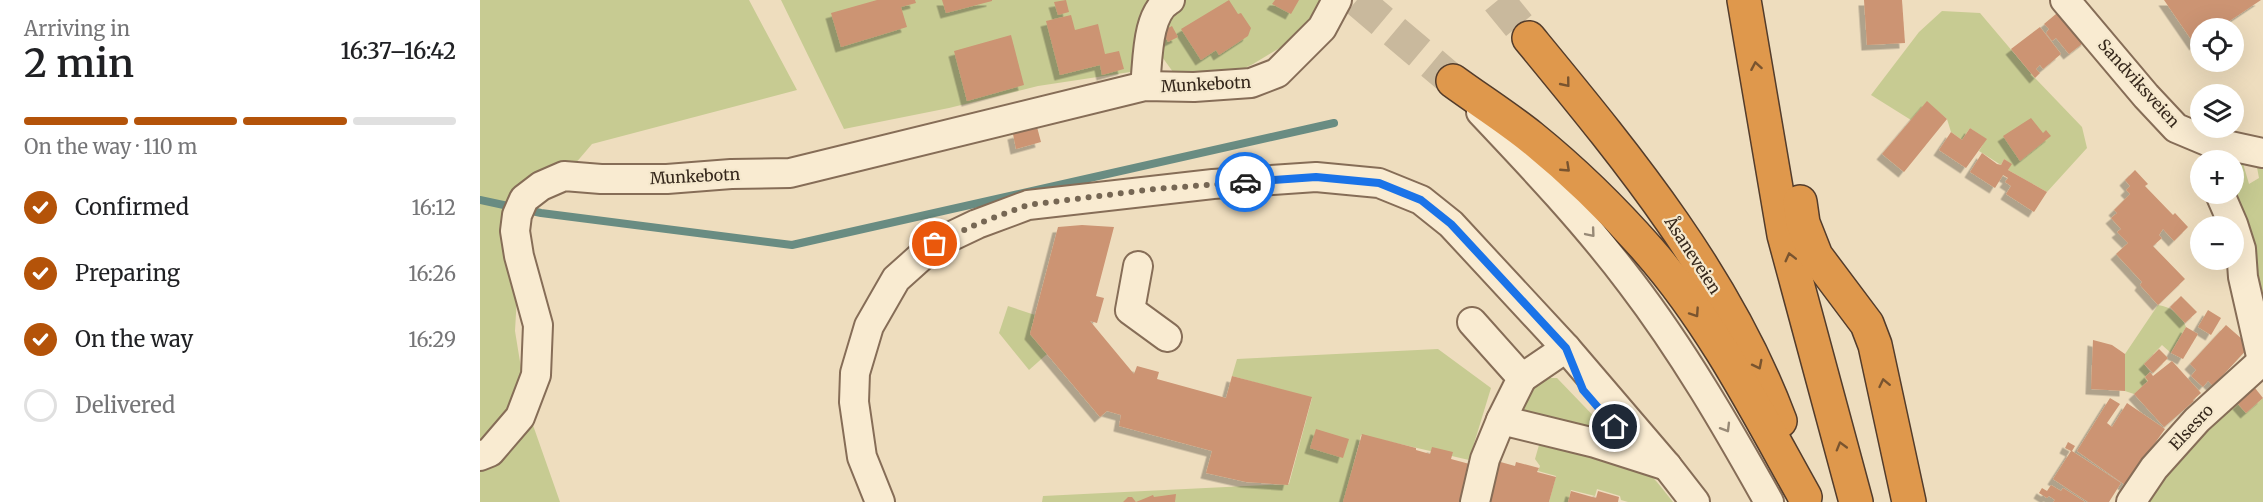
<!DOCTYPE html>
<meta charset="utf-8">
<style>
:root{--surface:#fff;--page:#f2f2f2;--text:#202124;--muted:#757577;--line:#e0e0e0;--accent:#b45309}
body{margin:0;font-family:Merriweather,serif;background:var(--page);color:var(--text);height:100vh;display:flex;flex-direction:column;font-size:22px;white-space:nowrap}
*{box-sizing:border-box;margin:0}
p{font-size:20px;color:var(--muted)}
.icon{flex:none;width:33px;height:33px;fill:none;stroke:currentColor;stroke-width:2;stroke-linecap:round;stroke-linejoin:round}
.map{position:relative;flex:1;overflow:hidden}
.details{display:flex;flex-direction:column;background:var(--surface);width:480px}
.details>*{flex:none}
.buttons{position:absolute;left:1710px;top:18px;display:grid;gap:12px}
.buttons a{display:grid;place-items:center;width:54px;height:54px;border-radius:50%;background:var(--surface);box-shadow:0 6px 24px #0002;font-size:30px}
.pin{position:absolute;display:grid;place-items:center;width:51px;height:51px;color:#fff;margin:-26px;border:3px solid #fff;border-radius:50%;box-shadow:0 2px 6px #0007}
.courier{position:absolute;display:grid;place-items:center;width:60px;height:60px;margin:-30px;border:4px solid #1a73e8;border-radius:50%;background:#fff;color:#222;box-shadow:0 2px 8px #0007}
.overview em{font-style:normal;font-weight:600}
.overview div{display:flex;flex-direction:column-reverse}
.overview{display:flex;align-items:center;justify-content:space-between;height:102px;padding:0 24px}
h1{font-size:39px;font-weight:600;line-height:45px}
.bar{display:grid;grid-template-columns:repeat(4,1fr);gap:9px 6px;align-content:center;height:72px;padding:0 24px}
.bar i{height:8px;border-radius:4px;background:var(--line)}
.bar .selected{background:var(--accent)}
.bar p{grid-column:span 4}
ol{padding:0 24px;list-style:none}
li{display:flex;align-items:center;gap:18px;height:66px}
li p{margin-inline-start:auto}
li .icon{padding:6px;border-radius:50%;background:var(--accent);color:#fff;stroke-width:4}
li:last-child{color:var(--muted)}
li i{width:33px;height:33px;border:3px solid var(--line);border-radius:50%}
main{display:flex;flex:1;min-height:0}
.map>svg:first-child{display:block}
.green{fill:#c7cb92}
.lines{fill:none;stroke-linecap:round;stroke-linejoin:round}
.stream{stroke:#698c82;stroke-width:8}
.building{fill:#cc9473;filter:url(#shadow)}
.highway-tunnel{stroke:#c9b99d;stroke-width:33;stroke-dasharray:33 16;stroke-linecap:butt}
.minor-casing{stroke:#866d57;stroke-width:32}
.highway-casing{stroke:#533c2b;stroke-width:36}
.minor{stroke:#f9ebd1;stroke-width:28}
.highway{stroke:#df984c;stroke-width:33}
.oneway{stroke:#79542f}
.oneway2{stroke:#978976}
.done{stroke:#766754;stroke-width:6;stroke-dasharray:0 10.8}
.route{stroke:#1a73e8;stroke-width:8}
.labels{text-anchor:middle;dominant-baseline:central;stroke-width:4.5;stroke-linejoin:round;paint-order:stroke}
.street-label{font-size:16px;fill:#35271b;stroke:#f5e8cd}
</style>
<main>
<section class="details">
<div class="overview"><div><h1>2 min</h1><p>Arriving in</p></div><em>16:37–16:42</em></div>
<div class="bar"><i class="selected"></i><i class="selected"></i><i class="selected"></i><i></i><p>On the way · 110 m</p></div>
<ol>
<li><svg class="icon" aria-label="check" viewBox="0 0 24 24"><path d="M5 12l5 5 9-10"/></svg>Confirmed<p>16:12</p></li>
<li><svg class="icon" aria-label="check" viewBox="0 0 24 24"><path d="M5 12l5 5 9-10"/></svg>Preparing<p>16:26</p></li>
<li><svg class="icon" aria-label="check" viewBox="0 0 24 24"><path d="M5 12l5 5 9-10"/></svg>On the way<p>16:29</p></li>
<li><i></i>Delivered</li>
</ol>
</section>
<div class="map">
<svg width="1783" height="502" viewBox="0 0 1783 502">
<defs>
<filter id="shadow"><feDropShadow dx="-5.5" dy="5.5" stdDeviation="0" flood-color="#0004"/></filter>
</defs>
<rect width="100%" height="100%" fill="#eeddbe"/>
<g class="green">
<path d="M0,0H269L317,90L112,144L41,227L35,331L48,411L80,502H0Z"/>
<path d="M301,0H671L657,71L558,86L469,108L364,129Z"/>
<path d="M704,0H845L808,43L773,64L749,76L703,77L693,72L680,54C683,27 682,19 704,0Z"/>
<path d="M1462,11L1500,13L1555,78L1602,127L1607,148L1567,192L1528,170L1531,164L1524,159L1521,165L1499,151L1506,139L1490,128L1482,140L1471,132L1467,119L1447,102L1431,120L1391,95L1439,32Z"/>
<path d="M1762,160L1769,184L1779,178L1776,162L1783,163V337L1754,194V161Z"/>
<path d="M1678,305C1691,307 1702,315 1706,327L1691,353L1682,345L1664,364L1670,372L1665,377L1668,381L1654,394L1645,391V354Z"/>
<path d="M528,306L555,315L550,334L567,354L549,370L519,333Z"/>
<path d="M958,349L1011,388L989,460L881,435L864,502H656L650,497L644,502H562L563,496L809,484L832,398L752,376L757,359Z"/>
<path d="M1057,378H1077L1177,482L1193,502H1148L1141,500L1140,496L1117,489L1115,496L1091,490L1088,502H1069L1076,476L1058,471L1060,466L1055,459L1061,438L1038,416Z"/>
<path d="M1783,398V502H1666L1687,469L1752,402L1758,404L1766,413Z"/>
</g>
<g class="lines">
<path class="stream" d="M0,200L61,213L312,245L854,123"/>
</g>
<g class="building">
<path d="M397,0H435L436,3L421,7L427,27L361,47L351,13Z"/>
<path d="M462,0H512V1L466,13Z"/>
<path d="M586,0L589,12L578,15L574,2Z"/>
<path d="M749,0L758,14L761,13L771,28L768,36L739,55L736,50L721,60L701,29Z"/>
<path d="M795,0H819L811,14L792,4Z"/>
<path d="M1384,0H1422L1425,43L1387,45Z"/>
<path d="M1684,0H1781L1739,28H1720V41L1715,45Z"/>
<path d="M1582,9L1607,40L1589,54L1576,38L1572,41L1566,33L1569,29L1564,24Z"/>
<path d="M591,15L595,30L618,24L625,54L639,51L644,69L622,75L620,65L580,75L566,21Z"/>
<path d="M692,26L698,37L688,42L682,31Z"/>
<path d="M1560,27L1581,54L1563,69L1560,65L1556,69L1560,73L1555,78L1531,49Z"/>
<path d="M531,35L544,85L487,101L474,51Z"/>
<path d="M1447,101L1467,119L1424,172L1402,154Z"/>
<path d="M1551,118L1563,133L1566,130L1571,136L1540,161L1523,136Z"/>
<path d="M557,127L561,142L536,149L533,134Z"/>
<path d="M1490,128L1507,139L1486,168L1459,150L1471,132L1482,140Z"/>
<path d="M1502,153L1517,164L1521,165L1524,159L1532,164L1528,170L1567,192L1554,212L1526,194L1531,186L1525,182L1528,178L1523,175L1515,188L1490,172Z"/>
<path d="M1655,170L1668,184L1665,186L1693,215L1695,213L1708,227L1694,241L1683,229L1679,235L1682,238L1673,246L1705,279L1678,305L1660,285L1662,282L1636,254L1648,243L1637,232L1641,229L1631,218L1637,213L1634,210L1650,194L1646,190L1650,186L1645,180Z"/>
<path d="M602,225L634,227L616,296L624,298L617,323L610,321L654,374L657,366L679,372L677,379L746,398L752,376L832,397L808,485L766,482L726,473L732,451L639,426L641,415L627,411L620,417L550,334L578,227Z"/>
<path d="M1701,296L1717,312L1705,323L1690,307Z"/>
<path d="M1728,310L1741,318L1731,335L1718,327Z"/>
<path d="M1746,325L1770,346L1733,386L1728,381L1723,387L1711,376L1716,370L1710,364Z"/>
<path d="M1706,327L1718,334L1703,359L1691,353Z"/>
<path d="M1613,340L1632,345L1645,354V391L1611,389Z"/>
<path d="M1679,349L1688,358L1673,373L1664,364Z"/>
<path d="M1692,361L1721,393L1713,400L1714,401L1684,427L1654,394L1668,381L1665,377L1670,372L1673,376Z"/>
<path d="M1775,388L1783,398L1766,413L1758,404Z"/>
<path d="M1630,398L1640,404L1627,423L1632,427L1647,403L1685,429L1645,485L1597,451Z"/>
<path d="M836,429L869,439L863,458L830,448Z"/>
<path d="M882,434L936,448V450L950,454L952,447L973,452L971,459L997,466L987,502H863Z"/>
<path d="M1588,442L1595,446L1592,451L1641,483L1629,502H1608L1573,479L1591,451L1585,448Z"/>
<path d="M1017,461L1035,466L1036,462L1059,468L1057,472L1076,477L1069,502H1007Z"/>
<path d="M1571,485L1581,491L1583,488L1605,502H1573L1575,500L1569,496L1567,498L1559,493L1562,488L1567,491Z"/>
<path d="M1091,491L1116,498L1118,491L1139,497L1138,502H1088Z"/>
<path d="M696,494L695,502H643L648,497H652L656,502L673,495L674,497Z"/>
</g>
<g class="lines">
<g class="highway-tunnel">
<path d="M877,0L973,81"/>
<path d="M1018,0L1049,38"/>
</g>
<defs>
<g id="minor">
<path d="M1585,0L1666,96L1696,128L1727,141L1783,153"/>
<path d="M665,86C668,62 666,13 690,0"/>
<path d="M1001,112C1053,167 1105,222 1151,283C1203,351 1247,427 1289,502"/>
<path d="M1740,194L1753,224L1761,249L1763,277L1783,365"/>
<path d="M658,266L650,310L687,337"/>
<path d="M992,322L1042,378L1021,420"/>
<path d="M1042,378L1086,348"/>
<path d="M0,456L10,452L40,417L56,375L58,325L39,256L35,231L37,215L44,199L61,186L84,176L121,179H187L251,174L310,173L665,86L714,87L771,83L797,73L842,28L857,0"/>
<path d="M400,502L382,457L374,402L375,373L389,326L416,279L455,244L497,224L548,205L733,184L836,177L899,183L941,200L971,224L1086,348L1187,466L1215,502"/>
<path d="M995,502L1005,459L1021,420L1115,443L1187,466"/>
<path d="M1651,502L1674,468L1717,420L1781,362"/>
</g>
<g id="highway">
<path d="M1264,0L1304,235L1376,502"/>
<path d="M1049,38C1146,156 1246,276 1300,421"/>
<path d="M973,81C999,100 1026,117 1051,137C1093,171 1133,210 1169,251C1233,324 1278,413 1325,497"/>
<path d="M1320,202L1323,223L1336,256L1387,324L1395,345L1429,502"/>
</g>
</defs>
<use href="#minor" class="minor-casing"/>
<use href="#highway" class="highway-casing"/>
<use href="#minor" class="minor"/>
<use href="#highway" class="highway"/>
</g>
<defs><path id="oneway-chevron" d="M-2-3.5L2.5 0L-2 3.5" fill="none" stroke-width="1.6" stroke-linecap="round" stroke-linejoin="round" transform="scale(1.5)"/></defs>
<g class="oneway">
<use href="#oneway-chevron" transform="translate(1276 66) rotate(-100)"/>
<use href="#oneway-chevron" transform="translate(1086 83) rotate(51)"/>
<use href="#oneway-chevron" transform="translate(1086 168) rotate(43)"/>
<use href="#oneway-chevron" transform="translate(1310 257) rotate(-104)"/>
<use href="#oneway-chevron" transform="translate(1215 313) rotate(56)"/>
<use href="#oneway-chevron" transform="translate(1278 365) rotate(63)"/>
<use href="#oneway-chevron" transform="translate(1404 383) rotate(-102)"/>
<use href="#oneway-chevron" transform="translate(1361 446) rotate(-106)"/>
</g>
<g class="oneway2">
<use href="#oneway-chevron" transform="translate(1111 233) rotate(50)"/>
<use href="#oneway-chevron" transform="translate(1246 428) rotate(59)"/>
</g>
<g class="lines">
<path class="done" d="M455,244L497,224L548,205L675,189L765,182"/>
<path class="route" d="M765,182L836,177L899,183L941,200L971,224L1086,348L1103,390L1135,427"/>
</g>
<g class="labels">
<g class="street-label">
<text transform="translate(1659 83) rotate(48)">Sandviksveien</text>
<text transform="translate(726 84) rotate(-3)">Munkebotn</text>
<text transform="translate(215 176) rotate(-3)">Munkebotn</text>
<text transform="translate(1213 255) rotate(57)">Åsaneveien</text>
<text transform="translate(1711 427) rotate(-47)">Elsesro</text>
</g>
</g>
</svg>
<div class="buttons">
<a><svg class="icon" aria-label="locate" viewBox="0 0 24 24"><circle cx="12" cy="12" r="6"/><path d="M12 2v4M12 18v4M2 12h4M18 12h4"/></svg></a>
<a><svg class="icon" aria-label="layers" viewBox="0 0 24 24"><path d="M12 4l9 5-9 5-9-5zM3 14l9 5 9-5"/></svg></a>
<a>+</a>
<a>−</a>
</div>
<div class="pin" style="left:455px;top:244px;background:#ea580c"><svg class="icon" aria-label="bag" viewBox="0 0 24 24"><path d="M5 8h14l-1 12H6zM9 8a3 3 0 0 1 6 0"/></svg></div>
<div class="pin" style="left:1135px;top:427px;background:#1f2937"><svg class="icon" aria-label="home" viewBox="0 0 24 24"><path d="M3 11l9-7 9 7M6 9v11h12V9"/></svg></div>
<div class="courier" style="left:765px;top:182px"><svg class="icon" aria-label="car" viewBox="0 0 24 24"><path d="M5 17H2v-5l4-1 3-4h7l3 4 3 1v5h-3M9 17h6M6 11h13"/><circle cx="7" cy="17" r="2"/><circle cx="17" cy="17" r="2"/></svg></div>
</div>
</main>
